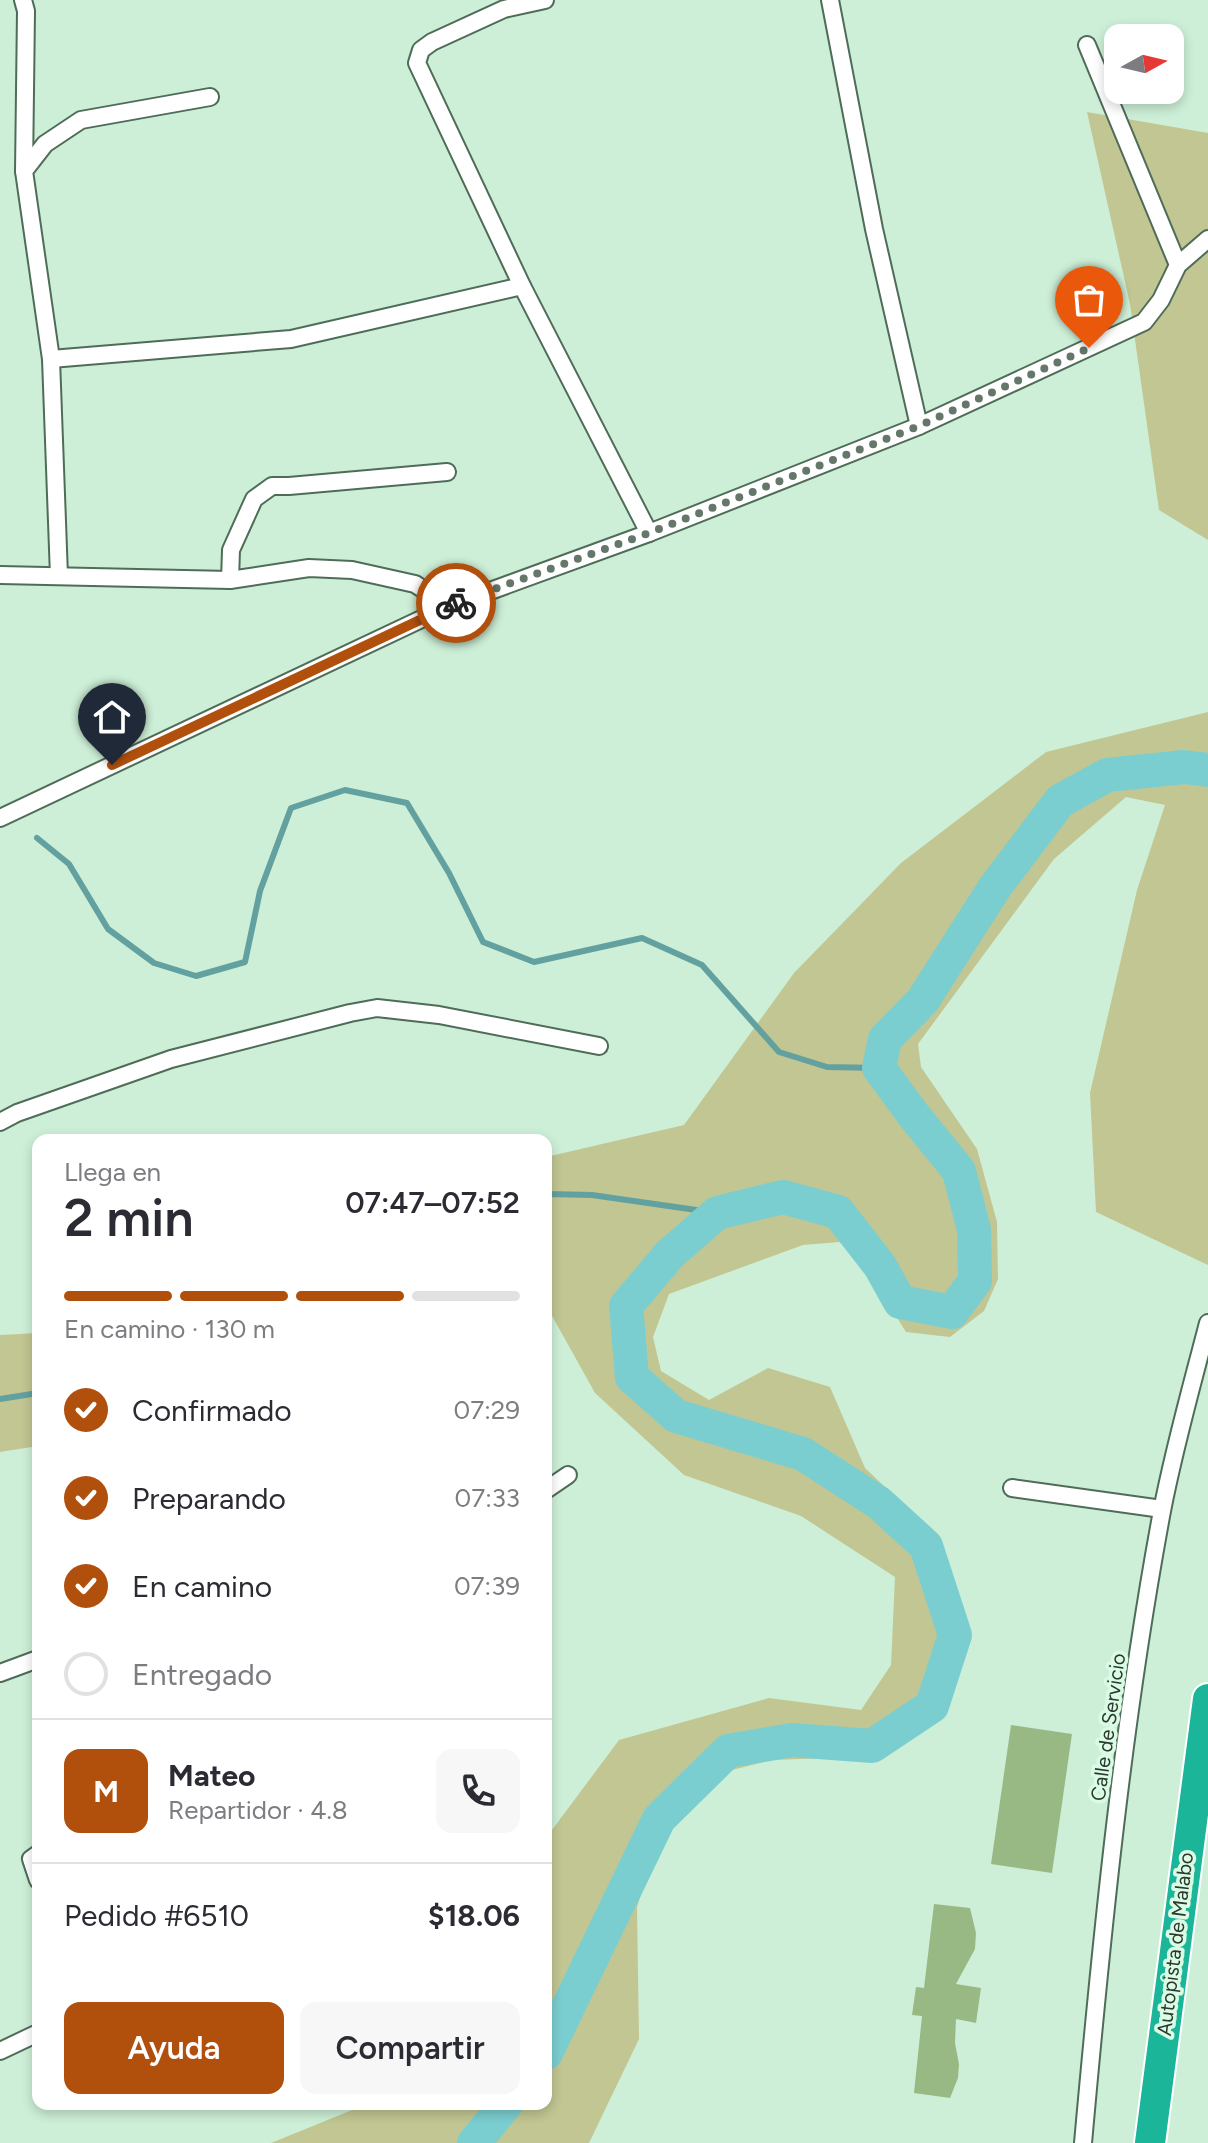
<!DOCTYPE html>
<html lang="es">
<meta charset="utf-8">
<style>
:root{--surface:#fff;--page:#f7f7f7;--text:#2b2b33;--muted:#7c7c81;--line:#e1e1e2;--accent:#b1500d}
body{margin:0;font-family:Figtree,sans-serif;background:var(--page);color:var(--text);height:100vh;display:flex;flex-direction:column;font-size:30px;white-space:nowrap}
*{box-sizing:border-box;margin:0}
p{font-size:26px;color:var(--muted)}
.icon{flex:none;width:44px;height:44px;fill:none;stroke:currentColor;stroke-width:2;stroke-linecap:round;stroke-linejoin:round}
.map{position:relative;flex:1;overflow:hidden}
.panel{position:absolute;left:32px;top:1134px;width:520px;height:976px;display:flex;flex-direction:column;background:var(--surface);border-radius:16px;box-shadow:0 4px 12px #0003}
.panel>*{flex:none}
.needle{width:52px;rotate:82deg}
.tools{position:absolute;left:1104px;top:24px;display:grid;gap:16px}
.tools a{display:grid;place-items:center;width:80px;height:80px;border-radius:16px;background:var(--surface);box-shadow:0 4px 12px #0003;font-size:40px}
.pin{position:absolute;display:grid;place-items:center;width:68px;height:68px;color:#fff;margin:-82px -34px;border-radius:50% 50% 50% 0;rotate:-45deg;box-shadow:0 0 8px #0007}
.pin .icon{rotate:45deg}
.courier{position:absolute;display:grid;place-items:center;width:80px;height:80px;margin:-40px;border:6px solid #b1500d;border-radius:50%;background:#fff;color:#222;box-shadow:0 2px 10px #0007}
.head em{font-style:normal;font-weight:600}
.head div{display:flex;flex-direction:column-reverse}
.head{display:flex;align-items:center;justify-content:space-between;height:136px;padding:0 32px}
h1{font-size:52px;font-weight:600;line-height:60px}
.bar{display:grid;grid-template-columns:repeat(4,1fr);gap:12px 8px;align-content:center;height:96px;padding:0 32px}
.bar i{height:10px;border-radius:6px;background:var(--line)}
.bar .selected{background:var(--accent)}
.bar p{grid-column:span 4}
.line{display:flex;align-items:center;gap:20px;padding:0 32px;border-top:2px solid var(--line)}
.line div{flex:1}
.round{display:grid;place-items:center;flex:none;width:84px;height:84px;border-radius:16px;background:var(--page)}
ol{padding:0 32px;list-style:none}
li{display:flex;align-items:center;gap:24px;height:88px}
li p{margin-inline-start:auto}
li .icon{padding:8px;border-radius:50%;background:var(--accent);color:#fff;stroke-width:4}
li:last-child{color:var(--muted)}
li i{width:44px;height:44px;border:4px solid var(--line);border-radius:50%}
.cta{display:flex;gap:16px;margin-top:auto;padding:16px 32px}
.cta a{flex:1;height:92px;border-radius:16px;background:var(--accent);color:#fff;font-size:32px;font-weight:600;line-height:92px;text-align:center}
.cta a+a{background:var(--page);color:var(--text)}
.map>svg:first-child{display:block}
.green{fill:#c2c692}
.lines{fill:none;stroke-linecap:round;stroke-linejoin:round}
.stream{stroke:#63a1a0;stroke-width:6}
.river{stroke:#7bced0;stroke-width:34}
.building{fill:#99b984}
.street-casing{stroke:#4f6c58;stroke-width:20}
.highway-casing{stroke:#fff;stroke-width:34}
.street{stroke:#fff;stroke-width:16}
.highway{stroke:#1bb599;stroke-width:30}
.done{stroke:#64776a;stroke-width:8;stroke-dasharray:0 14.4}
.route{stroke:#b1500d;stroke-width:10}
.labels{text-anchor:middle;dominant-baseline:central;stroke-width:7;stroke-linejoin:round;paint-order:stroke}
.street-label{font-size:20px;fill:#2b372f;stroke:#dafce4}
</style>
<div class="map">
<svg width="1208" height="2143" viewBox="0 0 1208 2143">
<rect width="100%" height="100%" fill="#cdefd7"/>
<g class="green">
<path d="M1087,112L1208,133V540L1159,510L1130,304Z"/>
<path d="M1208,712V1265L1096,1212L1090,1093L1137,890L1165,805L1126,797L1054,859L918,1044L921,1067L977,1149L997,1222L998,1279L984,1311L950,1337L906,1332L862,1262L840,1242L803,1245L669,1294L653,1337L661,1371L709,1400L768,1368L830,1387L865,1468L919,1519L948,1560L964,1624L946,1712L884,1756L772,1760L708,1776L663,1825L637,1907L639,2039L589,2143H271L367,2104H546V1838L619,1740L769,1698L861,1710L891,1665L895,1577L801,1516L684,1475L595,1393L546,1305V1157L684,1125L794,973L901,863L1046,752Z"/>
<path d="M38,1333V1446L0,1452V1335Z"/>
</g>
<g class="lines">
<g class="stream">
<path d="M37,838L69,864L108,929L154,963L196,976L245,962L260,891L291,808L345,790L407,803L449,873L483,942L534,962L642,938L702,965L779,1052L827,1067L879,1068"/>
<path d="M546,1194L592,1195L717,1213"/>
<path d="M0,1399L38,1393"/>
</g>
<g class="river">
<path d="M546,2053L659,1819L728,1751L792,1740L872,1746L932,1706L955,1635L926,1546L879,1503L803,1454L676,1416L632,1377L626,1306L670,1254L717,1213L783,1197L838,1212L880,1266L900,1302L952,1312L975,1281L974,1230L959,1171L915,1117L879,1068L885,1039L923,1000L995,887L1060,801L1107,775L1184,767L1208,770"/>
<path d="M474,2143L506,2104"/>
</g>
</g>
<g class="building">
<path d="M1011,1725L1072,1734L1052,1873L991,1864Z"/>
<path d="M934,1904L970,1908L976,1933L975,1949L956,1984L981,1988L976,2023L956,2019L955,2043L959,2064L958,2078L950,2098L914,2093L922,2016L912,2015L916,1987L924,1988Z"/>
</g>
<g class="lines">
<defs>
<g id="street">
<path d="M23,0L26,11L24,171"/>
<path d="M545,0L504,9L432,42L421,50L417,63L522,286L649,533"/>
<path d="M830,0L874,229L919,426"/>
<path d="M1087,45L1178,265"/>
<path d="M51,359L291,339L522,286"/>
<path d="M0,575L230,580L309,568L352,570L415,584L449,606"/>
<path d="M59,576L51,359L24,171L45,144L81,120L210,97"/>
<path d="M230,580L231,550L254,499L272,486H289L447,472"/>
<path d="M0,818L449,606L649,533L919,426L1144,322L1161,300L1178,265L1208,239"/>
<path d="M0,1122L17,1113L171,1059L350,1013L377,1008L439,1015L599,1046"/>
<path d="M1012,1488L1162,1509"/>
<path d="M546,1490L568,1475"/>
<path d="M0,1673L38,1659"/>
<path d="M38,1854L31,1859L38,1880"/>
<path d="M0,2051L38,2033"/>
<path d="M1083,2143C1102,1932 1123,1720 1162,1511C1174,1448 1192,1385 1208,1323"/>
</g>
<path id="highway" d="M1150,2143L1208,1699"/>
</defs>
<use href="#street" class="street-casing"/>
<use href="#highway" class="highway-casing"/>
<use href="#street" class="street"/>
<use href="#highway" class="highway"/>
</g>
<g class="lines">
<path class="done" d="M456,603L649,533L919,426L1089,348"/>
<path class="route" d="M112,765L456,603"/>
</g>
<g class="labels">
<g class="street-label">
<text transform="translate(1108 1727) rotate(-82)">Calle de Servicio</text>
<text transform="translate(1175 1944) rotate(-83)">Autopista de Malabo</text>
</g>
</g>
</svg>
<div class="tools">
<a><svg class="needle" viewBox="-14 -14 28 28"><path d="M0-13l5 13h-10z" fill="#e53935"/><path d="M0 13l5-13h-10z" fill="#7c7c81"/></svg></a>
</div>
<div class="pin" style="left:1089px;top:348px;background:#ea580c"><svg class="icon" aria-label="bag" viewBox="0 0 24 24"><path d="M5 8h14l-1 12H6zM9 8a3 3 0 0 1 6 0"/></svg></div>
<div class="pin" style="left:112px;top:765px;background:#1f2937"><svg class="icon" aria-label="home" viewBox="0 0 24 24"><path d="M3 11l9-7 9 7M6 9v11h12V9"/></svg></div>
<div class="courier" style="left:456px;top:603px"><svg class="icon" aria-label="bike" viewBox="0 0 24 24"><circle cx="6" cy="16" r="4"/><circle cx="18" cy="16" r="4"/><path d="M6 16l4-8h5l3 8M10 8l3 8H6M13 5h3"/></svg></div>
<section class="panel">
<div class="head"><div><h1>2 min</h1><p>Llega en</p></div><em>07:47–07:52</em></div>
<div class="bar"><i class="selected"></i><i class="selected"></i><i class="selected"></i><i></i><p>En camino · 130 m</p></div>
<ol>
<li><svg class="icon" aria-label="check" viewBox="0 0 24 24"><path d="M5 12l5 5 9-10"/></svg>Confirmado<p>07:29</p></li>
<li><svg class="icon" aria-label="check" viewBox="0 0 24 24"><path d="M5 12l5 5 9-10"/></svg>Preparando<p>07:33</p></li>
<li><svg class="icon" aria-label="check" viewBox="0 0 24 24"><path d="M5 12l5 5 9-10"/></svg>En camino<p>07:39</p></li>
<li><i></i>Entregado</li>
</ol>
<div class="line" style="height:144px"><b class="round" style="background:var(--accent);color:#fff">M</b><div><b>Mateo</b><p>Repartidor · 4.8</p></div><a class="round"><svg class="icon" aria-label="phone" viewBox="0 0 24 24"><path d="M5 4h4l2 5-3 2q2 4 5 5l2-3 5 2v4C11 20 4 13 5 4z"/></svg></a></div>
<div class="line" style="height:104px"><div>Pedido #6510</div><b>$18.06</b></div>
<div class="cta"><a>Ayuda</a><a>Compartir</a></div>
</section>
</div>
